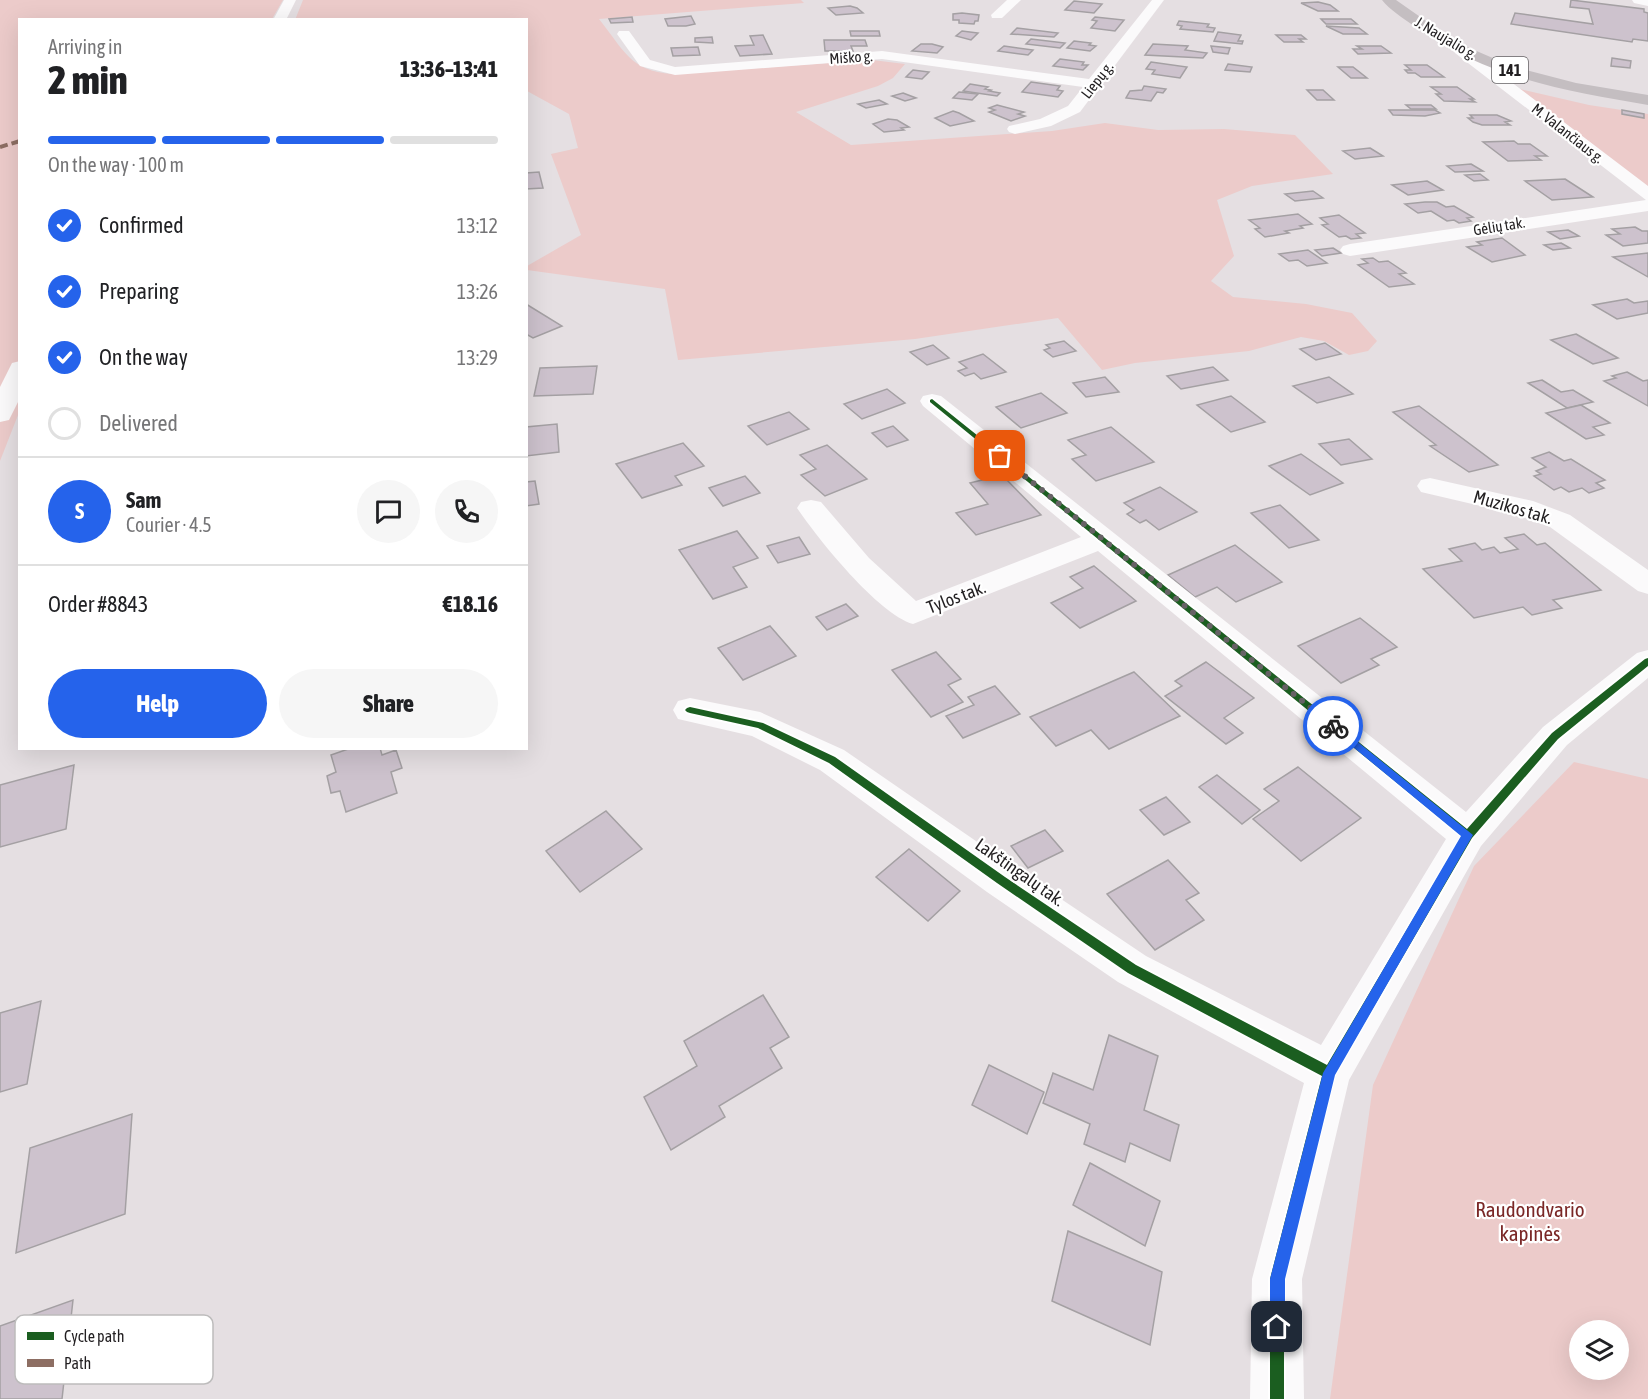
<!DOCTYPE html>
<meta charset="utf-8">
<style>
:root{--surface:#fff;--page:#f6f6f6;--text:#202124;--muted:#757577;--line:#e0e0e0;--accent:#2563eb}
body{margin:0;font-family:"Asap Condensed",sans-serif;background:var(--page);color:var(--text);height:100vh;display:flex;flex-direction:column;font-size:22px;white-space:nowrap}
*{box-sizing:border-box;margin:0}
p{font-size:20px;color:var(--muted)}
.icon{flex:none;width:33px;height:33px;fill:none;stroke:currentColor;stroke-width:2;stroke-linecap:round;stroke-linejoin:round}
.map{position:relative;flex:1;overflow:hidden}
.side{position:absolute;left:18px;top:18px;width:510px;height:732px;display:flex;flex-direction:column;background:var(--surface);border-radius:0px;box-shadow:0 6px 24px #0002}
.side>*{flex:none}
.fabs{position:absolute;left:1569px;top:1320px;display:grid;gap:12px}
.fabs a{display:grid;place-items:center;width:60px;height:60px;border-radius:50%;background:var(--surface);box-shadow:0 6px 24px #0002;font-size:30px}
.pin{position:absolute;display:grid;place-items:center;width:51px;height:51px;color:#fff;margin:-26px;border-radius:12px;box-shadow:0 3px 9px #0006}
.courier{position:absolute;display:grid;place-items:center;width:60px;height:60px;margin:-30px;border:4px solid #2563eb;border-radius:50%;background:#fff;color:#222;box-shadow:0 2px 8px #0007}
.head em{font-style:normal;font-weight:800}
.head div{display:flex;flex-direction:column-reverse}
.head{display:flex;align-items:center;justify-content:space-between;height:102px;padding:0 30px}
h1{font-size:39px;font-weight:800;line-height:45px}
.bar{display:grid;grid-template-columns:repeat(4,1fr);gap:9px 6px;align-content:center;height:72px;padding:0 30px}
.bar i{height:8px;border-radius:4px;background:var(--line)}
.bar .current{background:var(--accent)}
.bar p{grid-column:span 4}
.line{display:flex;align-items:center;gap:15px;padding:0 30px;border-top:2px solid var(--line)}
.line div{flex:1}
.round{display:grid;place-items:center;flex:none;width:63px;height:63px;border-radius:32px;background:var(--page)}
ol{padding:0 30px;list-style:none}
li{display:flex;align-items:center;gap:18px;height:66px}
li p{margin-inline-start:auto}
li .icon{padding:6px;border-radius:50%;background:var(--accent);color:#fff;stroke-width:4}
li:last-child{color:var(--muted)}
li i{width:33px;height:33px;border:3px solid var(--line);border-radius:50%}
.action{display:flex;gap:12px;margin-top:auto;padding:12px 30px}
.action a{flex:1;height:69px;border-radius:36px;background:var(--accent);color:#fff;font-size:24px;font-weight:800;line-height:69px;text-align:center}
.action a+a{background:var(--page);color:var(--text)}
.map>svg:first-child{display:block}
.green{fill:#eccbca;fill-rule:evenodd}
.building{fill:#cdc2cd;stroke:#a4a0a3;stroke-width:1.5}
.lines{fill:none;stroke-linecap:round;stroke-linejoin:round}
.minor{fill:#fbfafb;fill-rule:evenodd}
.primary{fill:#c4bec1;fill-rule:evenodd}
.quiet{stroke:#8d6e63;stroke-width:4;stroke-dasharray:8 4;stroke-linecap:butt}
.cycleway-casing{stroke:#fff;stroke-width:4}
.cycleway{fill:#1b5e20;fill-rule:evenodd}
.route{fill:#2563eb}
.done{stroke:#666265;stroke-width:6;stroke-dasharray:0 10.8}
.labels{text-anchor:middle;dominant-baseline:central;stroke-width:4.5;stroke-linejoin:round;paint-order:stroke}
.far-street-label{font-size:15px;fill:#221f21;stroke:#fff}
.shield{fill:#fff;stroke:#646264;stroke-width:1.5}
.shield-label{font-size:16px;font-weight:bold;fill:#221f21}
.street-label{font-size:18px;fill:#221f21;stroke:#fff}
.near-park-label{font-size:21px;fill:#7a2726;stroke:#fff}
.key{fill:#fff;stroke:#bdbcbc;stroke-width:1.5}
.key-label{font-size:16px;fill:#221f21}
</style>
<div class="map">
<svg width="1648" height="1399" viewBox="0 0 1648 1399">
<rect width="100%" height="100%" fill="#e5dfe2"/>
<g class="green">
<path d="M0,0H283L272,19L20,20V410L0,461Z"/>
<path d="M303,0H801L804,3L599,19C624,50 630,71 672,74L872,60L905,64L893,78L878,86L796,112L851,145L1052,131L1105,123L1158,130L1224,129L1295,135L1333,174L1252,186L1217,200L1234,256L1211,281L1233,297L1306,304L1352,313L1377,341L1368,351L1349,355L1324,341L1301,337L1249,351L1135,363L1102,370L1058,318L915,339L678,360L665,289L527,270V266L581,235L551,154L578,148L569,114L527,91L526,20H295Z"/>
<path d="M1520,89L1589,105L1648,114V188Z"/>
<path d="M1574,762L1648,779V1399H1330L1373,1085L1474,866ZM1580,1330H1618V1370H1580Z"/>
</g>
<g class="building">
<path d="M1571,0L1644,9V12L1648,13V41L1633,39L1632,42L1511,24L1515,13L1593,24L1589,9L1570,7Z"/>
<path d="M1074,1L1102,4L1094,13L1065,10Z"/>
<path d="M1318,2L1330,5L1338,11H1318L1301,3Z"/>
<path d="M850,6L857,8L863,13L836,15L828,8Z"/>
<path d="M962,13L979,15L978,21H975L974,24L959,23V20H953V14Z"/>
<path d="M691,16L695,24L686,26H668L665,19Z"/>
<path d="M632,17L633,22L611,23L609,19Z"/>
<path d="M1095,17L1124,20L1115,31L1091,28L1097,21L1092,20Z"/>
<path d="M1321,19H1351L1357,24H1326Z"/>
<path d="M1179,21L1209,24L1207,27L1215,28L1213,32L1180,29L1182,26L1177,25Z"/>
<path d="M1326,26L1359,28L1367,34H1343Z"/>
<path d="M1017,28L1058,33L1054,37L1011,34Z"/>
<path d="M850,31H879L880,36H851Z"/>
<path d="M962,31L978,33L971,40L956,36Z"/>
<path d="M1218,32L1241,35L1238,41H1243L1242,44L1214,41Z"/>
<path d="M763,35L772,54L740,56L735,46L754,45L750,36Z"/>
<path d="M1276,35H1301L1306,39H1299L1303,42H1284Z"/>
<path d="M712,37L713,43L695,42V38Z"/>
<path d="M1031,39L1065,43L1060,48L1026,44Z"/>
<path d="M824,40H865L867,46H851L853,51H825Z"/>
<path d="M1074,41L1091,43L1089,45L1096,46L1090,51L1067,48Z"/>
<path d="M921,44H932L943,47L937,53L912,51Z"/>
<path d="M1153,44L1188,46L1185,50L1207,53L1203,58L1145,55Z"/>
<path d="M1004,46L1033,50L1028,55L998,51Z"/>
<path d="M1211,46L1230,48L1228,54L1213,52Z"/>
<path d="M1357,46H1381L1391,53L1358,54L1353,49H1362Z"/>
<path d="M698,47L700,55L673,56L671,48Z"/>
<path d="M1612,58L1631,61L1630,68L1611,66Z"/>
<path d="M1060,59L1084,62L1082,65H1088L1083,70L1053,66Z"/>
<path d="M1151,62L1187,67L1180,78L1152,74L1155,70L1146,69Z"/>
<path d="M1228,64L1252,67L1250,72L1225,70Z"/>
<path d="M1405,65H1427L1444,77H1421L1415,73H1408L1405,70H1411Z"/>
<path d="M1338,67H1353L1367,78H1351Z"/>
<path d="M913,70L929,72L922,79L906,77Z"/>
<path d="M1031,82L1060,86L1057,90L1063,91L1058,97L1022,92Z"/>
<path d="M970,84L988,87L985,89L991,90L989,91L1000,93L997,96L963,91Z"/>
<path d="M1144,86L1166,89L1163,93L1157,92L1151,101L1126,98L1130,91L1142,90Z"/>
<path d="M1431,87H1457L1474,99H1470L1475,102L1444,101L1436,94H1441Z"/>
<path d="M1307,90H1323L1334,100H1317Z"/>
<path d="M959,92L978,94L972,100L953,98Z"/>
<path d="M903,93L916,98L905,101L892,96Z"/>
<path d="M879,100L887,104L866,108L858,104Z"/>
<path d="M997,105L1024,112L1018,114L1025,116L1011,121L989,112L995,110L989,108Z"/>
<path d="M1406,105H1431L1436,109H1411Z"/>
<path d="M1389,110H1435L1440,113L1425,116L1393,115Z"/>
<path d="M1622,110L1644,114V118L1622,114Z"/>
<path d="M953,111L959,113L974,121L950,126L935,118Z"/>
<path d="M1470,115H1497L1511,121L1505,122L1510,125H1482L1473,122L1468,118H1473Z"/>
<path d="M888,119L897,120L909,127L901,128L904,130L884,132L873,124Z"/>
<path d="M1514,141L1518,144H1530L1547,156H1535L1541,160L1508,161L1483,142Z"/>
<path d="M1370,148L1383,156L1355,159L1343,151Z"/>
<path d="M1471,164L1483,171L1455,172L1447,166Z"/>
<path d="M539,172L543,188L526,189V173Z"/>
<path d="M1480,174L1488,180L1474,181L1465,175Z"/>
<path d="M1565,179L1593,197L1552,200L1525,181Z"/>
<path d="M1427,181L1443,190L1408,195L1392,185Z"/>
<path d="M1313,191L1323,198L1295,201L1285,194Z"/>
<path d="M1425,202H1437L1446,207L1454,206L1473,217L1467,218L1471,221L1459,223L1454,220L1447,221L1431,211L1418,213L1405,204Z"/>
<path d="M1298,214L1312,224L1300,226L1303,228L1285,231L1289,233L1265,237L1255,229L1260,228L1249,220Z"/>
<path d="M1339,215L1365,233L1356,234L1361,238L1351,239L1346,236L1339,237L1322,225L1328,224L1320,218Z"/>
<path d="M1635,227L1642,231H1648V243L1623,246L1606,235L1620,234L1612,229Z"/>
<path d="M1568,230L1579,236L1560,239L1548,232Z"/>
<path d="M1502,238L1525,255L1492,262L1467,247L1482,245L1477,242Z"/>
<path d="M1561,243L1570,248L1553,250L1544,245Z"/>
<path d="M1333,248L1341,253L1322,256L1315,250Z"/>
<path d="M1308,250L1327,263L1307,266L1298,260L1289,261L1279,254Z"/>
<path d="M1648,253V277L1613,257Z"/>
<path d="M1373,258L1379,262L1388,261L1406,273L1399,274L1414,284L1389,287L1358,265L1368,263L1362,259Z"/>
<path d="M1627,299L1634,303L1648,301V313L1617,319L1593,305Z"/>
<path d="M526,304L562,326L533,338L526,334Z"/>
<path d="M1576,334L1618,358L1593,364L1551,340Z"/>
<path d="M1064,341L1076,351L1053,357L1044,350L1050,348L1046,345Z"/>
<path d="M1325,343L1341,354L1316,360L1300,349Z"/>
<path d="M933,345L949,358L927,365L910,352Z"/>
<path d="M983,354L1006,372L981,379L974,373L965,376L958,371L967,368L959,362Z"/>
<path d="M597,366L593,394L534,396L540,368Z"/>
<path d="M1213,367L1228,380L1181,389L1167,376Z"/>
<path d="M1627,372L1643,381L1648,380V406L1604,381L1616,378L1612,376Z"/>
<path d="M1105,377L1119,392L1086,397L1073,383Z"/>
<path d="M1329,377L1353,394L1317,403L1293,386Z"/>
<path d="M1542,380L1561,392L1573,390L1593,402L1567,408L1528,383Z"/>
<path d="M887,389L905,403L862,419L844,404Z"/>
<path d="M1041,393L1067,413L1021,428L996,407Z"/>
<path d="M1231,396L1265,422L1231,432L1197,405Z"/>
<path d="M1581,405L1610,423L1593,427L1604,435L1586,439L1546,413Z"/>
<path d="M1419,406L1498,465L1469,472L1430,446L1436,445L1393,412Z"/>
<path d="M789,412L809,429L767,445L748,426Z"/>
<path d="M557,424L559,452L526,456V427Z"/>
<path d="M893,426L908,440L887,447L872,433Z"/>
<path d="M1111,427L1154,462L1096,481L1072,459L1086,455L1068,440Z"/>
<path d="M1349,439L1372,459L1341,465L1319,444Z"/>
<path d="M683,443L704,466L675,476L682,485L642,498L616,464Z"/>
<path d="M827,445L867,479L825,496L801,475L816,469L800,455Z"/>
<path d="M1549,452L1564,461L1571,459L1605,480L1596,483L1604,488L1589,493L1582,488L1569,492L1561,487L1554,490L1534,476L1541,474L1536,471L1546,467L1532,458Z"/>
<path d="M1301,454L1343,483L1310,495L1269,466Z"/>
<path d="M1002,475L1041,515L976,535L956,513L988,504L970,483Z"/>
<path d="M745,476L760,493L723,506L709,488Z"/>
<path d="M535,481L539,504L526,506V482Z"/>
<path d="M1160,487L1197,512L1159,530L1146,520L1140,523L1127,514L1134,510L1124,503Z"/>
<path d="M1280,505L1319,540L1289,548L1251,513Z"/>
<path d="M737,531L758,558L733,567L747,587L713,599L679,550Z"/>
<path d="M1524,534L1537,545L1545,543L1601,590L1553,600L1562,608L1532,615L1523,607L1474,618L1423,569L1462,561L1449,549L1475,543L1482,550L1494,547L1500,553L1518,549L1505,538Z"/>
<path d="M799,537L810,554L778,563L767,546Z"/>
<path d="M1235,545L1282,582L1236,602L1217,587L1195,597L1168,575Z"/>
<path d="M1094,566L1136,601L1080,628L1051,603L1083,588L1070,577Z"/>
<path d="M846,604L858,616L827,630L816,617Z"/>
<path d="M1360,618L1397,647L1371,659L1379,665L1341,683L1298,646Z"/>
<path d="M770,626L796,656L743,680L718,648Z"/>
<path d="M936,652L961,679L948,685L963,702L931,717L892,670Z"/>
<path d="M1206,662L1254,698L1224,718L1243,733L1226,744L1165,696L1182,686L1175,681Z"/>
<path d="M1134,672L1180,716L1109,749L1091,730L1056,746L1030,717Z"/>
<path d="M995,686L1020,714L963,738L946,716L974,705L968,697Z"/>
<path d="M351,748H380L382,755L396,750L402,768L391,772L397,793L346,812L340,791L331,793L327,776L336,772L331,755Z"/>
<path d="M74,765L66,829L0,847V785Z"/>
<path d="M1298,767L1361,818L1301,861L1253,819L1279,801L1264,789Z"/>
<path d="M1217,775L1260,810L1242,824L1199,787Z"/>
<path d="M1166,797L1190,822L1164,835L1140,810Z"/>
<path d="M606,811L642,849L580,892L546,851Z"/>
<path d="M1045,830L1063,851L1028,868L1011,846Z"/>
<path d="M909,849L960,891L928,921L876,877Z"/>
<path d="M1168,860L1199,893L1186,900L1204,920L1155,950L1107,894Z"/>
<path d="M763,995L789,1037L770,1048L782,1068L719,1106L725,1117L671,1150L644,1097L697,1066L684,1041Z"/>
<path d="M41,1001L27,1084L0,1092V1013Z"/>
<path d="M1109,1035L1158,1056L1144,1110L1179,1125L1170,1161L1130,1143L1125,1162L1084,1144L1090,1124L1043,1103L1053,1073L1093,1090Z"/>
<path d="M989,1065L1044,1092L1027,1134L972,1105Z"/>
<path d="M132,1114L125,1214L16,1253L30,1148Z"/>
<path d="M1090,1163L1160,1201L1145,1246L1073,1205Z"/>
<path d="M1068,1231L1162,1272L1150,1345L1052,1301Z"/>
<path d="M73,1300L62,1399H0V1326Z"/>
</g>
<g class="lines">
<g class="minor">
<path d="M284,0H296L286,20H273Z"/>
<path d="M1007,0H1021L1002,18H992L991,15Z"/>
<path d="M1152,0H1164L1080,112L1051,126L1015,134L1009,132L1007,129L1009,126L1040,119L1068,106L1083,87L882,59L675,75L640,66L617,34L619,31H629L650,60L675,67L882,51L1089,79Z"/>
<path d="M1632,0H1648V6L1634,3Z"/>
<path d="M1460,46L1465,47L1648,186V211L1350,256L1343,254L1340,250L1343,246L1350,244L1646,200L1455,53L1453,50L1455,47Z"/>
<path d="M20,361V398L9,420L0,422V387L12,363Z"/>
<path d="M932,394L941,396L1466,812L1543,727L1637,653L1648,650V678L1567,745L1481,846L1349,1080L1302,1279L1304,1399H1250L1252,1279L1304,1083L1118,982L987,892L820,770L752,736L678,719L673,710L678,701L690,698L760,712L844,750L1015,868L1146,956L1321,1045L1446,839L1098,551L913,624C878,614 818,539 797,508L801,502L811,500L821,502L869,558L916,601L1081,537L923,406L920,401L923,396Z"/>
<path d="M1430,478L1533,501L1570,515L1648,570V594L1638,591L1550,527L1515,514L1421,492L1417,486L1421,480Z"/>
</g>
<path class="primary" d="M1382,0H1396L1456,42L1511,66L1576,83L1648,95V105C1566,91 1483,77 1414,26C1403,18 1390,10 1382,0Z"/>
<path class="quiet" d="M0,147L20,141"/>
<defs>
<path id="cycleway" d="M932,399L1467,829L1552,733L1645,659L1648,658V666L1558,739L1472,838L1334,1075L1284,1279V1399H1270V1279L1322,1076L1128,973L997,883L829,763L758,728L690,713L687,712L685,710L687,708L690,707L763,723L835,757L1005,877L1136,965L1327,1065L1462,836L930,402V400Z"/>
</defs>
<use href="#cycleway" class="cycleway-casing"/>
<use href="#cycleway" class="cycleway"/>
</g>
<path class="route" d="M1333,722L1473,835L1335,1075L1285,1279V1327L1283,1332L1277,1335L1272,1332L1270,1327V1279L1323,1073L1461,836L1330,728L1328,726Z"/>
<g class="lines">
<path class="done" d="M1000,456L1333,726"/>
</g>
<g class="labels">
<g class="far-street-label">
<text transform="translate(1446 38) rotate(31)">J. Naujalio g.</text>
<text transform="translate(851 57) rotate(-4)">Miško g.</text>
<text transform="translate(1097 80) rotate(-52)">Liepų g.</text>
<text transform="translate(1568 133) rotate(38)">M. Valančiaus g.</text>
<text transform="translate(1499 226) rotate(-9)">Gėlių tak.</text>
</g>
<rect class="shield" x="1492" y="57" width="36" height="26" rx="4.5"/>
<g class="shield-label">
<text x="1510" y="70">141</text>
</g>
<g class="street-label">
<text transform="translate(1513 507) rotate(16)">Muzikos tak.</text>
<text transform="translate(956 597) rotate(-21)">Tylos tak.</text>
<text transform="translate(1020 872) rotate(35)">Lakštingalų tak.</text>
</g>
<g class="near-park-label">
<text x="1530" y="1209">Raudondvario<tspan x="1530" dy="24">kapinės</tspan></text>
</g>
</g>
<rect x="15" y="1315" width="198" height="69" rx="9" class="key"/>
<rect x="27" y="1332" width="27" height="8" fill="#1b5e20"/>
<rect x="27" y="1359" width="27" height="8" fill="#8d6e63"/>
<g class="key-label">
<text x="64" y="1342">Cycle path</text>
<text x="64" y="1369">Path</text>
</g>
</svg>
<div class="fabs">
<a><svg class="icon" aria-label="layers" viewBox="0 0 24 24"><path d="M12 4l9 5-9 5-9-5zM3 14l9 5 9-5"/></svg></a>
</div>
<div class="pin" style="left:1000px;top:456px;background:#ea580c"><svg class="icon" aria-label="bag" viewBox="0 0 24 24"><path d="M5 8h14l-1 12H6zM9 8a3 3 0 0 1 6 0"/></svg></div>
<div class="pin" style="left:1277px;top:1327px;background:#1f2937"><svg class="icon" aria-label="home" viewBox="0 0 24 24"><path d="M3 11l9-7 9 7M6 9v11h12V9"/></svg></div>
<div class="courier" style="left:1333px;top:726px"><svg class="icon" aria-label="bike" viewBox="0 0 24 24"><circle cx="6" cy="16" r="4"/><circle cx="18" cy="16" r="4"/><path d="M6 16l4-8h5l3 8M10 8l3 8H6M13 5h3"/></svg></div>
<section class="side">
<div class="head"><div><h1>2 min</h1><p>Arriving in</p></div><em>13:36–13:41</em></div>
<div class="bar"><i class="current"></i><i class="current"></i><i class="current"></i><i></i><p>On the way · 100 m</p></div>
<ol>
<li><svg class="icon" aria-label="check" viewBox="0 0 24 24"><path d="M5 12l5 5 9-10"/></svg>Confirmed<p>13:12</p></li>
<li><svg class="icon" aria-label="check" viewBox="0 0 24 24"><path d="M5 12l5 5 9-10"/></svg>Preparing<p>13:26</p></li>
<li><svg class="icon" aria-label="check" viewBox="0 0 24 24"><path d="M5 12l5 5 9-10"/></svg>On the way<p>13:29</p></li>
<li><i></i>Delivered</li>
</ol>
<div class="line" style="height:108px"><b class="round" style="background:var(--accent);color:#fff">S</b><div><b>Sam</b><p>Courier · 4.5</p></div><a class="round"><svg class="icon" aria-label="chat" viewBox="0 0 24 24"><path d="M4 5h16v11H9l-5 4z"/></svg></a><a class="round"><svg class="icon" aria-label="phone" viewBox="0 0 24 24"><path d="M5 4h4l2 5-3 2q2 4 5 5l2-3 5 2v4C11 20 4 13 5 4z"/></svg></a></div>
<div class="line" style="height:78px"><div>Order #8843</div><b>€18.16</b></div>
<div class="action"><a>Help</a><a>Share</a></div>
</section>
</div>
